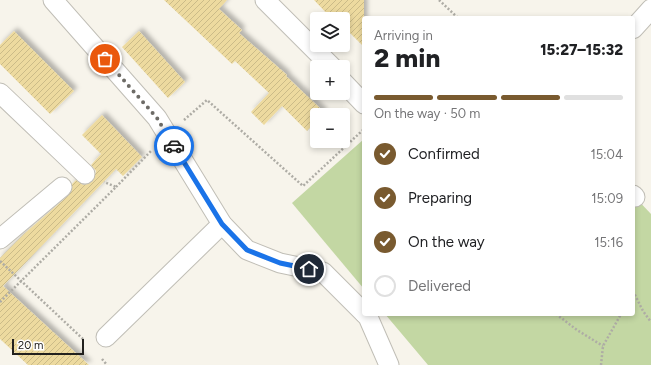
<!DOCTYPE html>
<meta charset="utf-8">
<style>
:root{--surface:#fff;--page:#f6f6f6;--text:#202124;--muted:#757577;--line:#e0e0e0;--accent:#795a2f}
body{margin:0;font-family:Figtree,sans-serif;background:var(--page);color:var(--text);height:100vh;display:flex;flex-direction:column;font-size:15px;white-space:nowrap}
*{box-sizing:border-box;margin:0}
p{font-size:13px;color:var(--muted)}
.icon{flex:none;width:22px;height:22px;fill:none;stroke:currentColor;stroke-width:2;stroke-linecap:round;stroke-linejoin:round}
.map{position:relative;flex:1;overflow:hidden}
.sheet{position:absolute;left:362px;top:16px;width:273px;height:300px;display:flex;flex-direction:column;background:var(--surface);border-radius:4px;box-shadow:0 2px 6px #0003}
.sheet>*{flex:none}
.buttons{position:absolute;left:310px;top:12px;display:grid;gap:8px}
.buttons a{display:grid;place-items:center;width:40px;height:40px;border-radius:4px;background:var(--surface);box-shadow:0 2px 6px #0003;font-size:20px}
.scale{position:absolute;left:12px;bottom:10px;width:72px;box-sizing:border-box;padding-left:4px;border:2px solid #22211e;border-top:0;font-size:11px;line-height:14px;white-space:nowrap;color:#22211e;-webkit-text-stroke:3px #fff;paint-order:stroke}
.pin{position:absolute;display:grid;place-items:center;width:34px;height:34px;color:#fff;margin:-17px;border:2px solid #fff;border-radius:50%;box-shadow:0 1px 4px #0007}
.courier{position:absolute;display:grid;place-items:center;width:40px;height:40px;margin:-20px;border:3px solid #1a73e8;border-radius:50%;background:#fff;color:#222;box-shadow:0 1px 5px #0007}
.overview em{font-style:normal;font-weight:800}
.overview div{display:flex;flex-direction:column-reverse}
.overview{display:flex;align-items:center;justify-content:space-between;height:68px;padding:0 12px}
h1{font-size:26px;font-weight:800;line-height:30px}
.bar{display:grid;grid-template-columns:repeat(4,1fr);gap:6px 4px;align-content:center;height:48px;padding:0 12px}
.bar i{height:5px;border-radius:3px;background:var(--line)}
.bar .on{background:var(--accent)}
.bar p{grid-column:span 4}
ol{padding:0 12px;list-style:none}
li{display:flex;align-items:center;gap:12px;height:44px}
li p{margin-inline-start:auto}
li .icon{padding:4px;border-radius:50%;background:var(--accent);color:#fff;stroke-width:4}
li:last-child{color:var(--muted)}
li i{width:22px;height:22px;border:2px solid var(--line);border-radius:50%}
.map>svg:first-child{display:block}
.grass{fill:#c3d7a3}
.building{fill:url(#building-hatch);filter:url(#shadow)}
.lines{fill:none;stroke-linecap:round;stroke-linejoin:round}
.street-casing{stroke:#c0beb6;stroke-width:21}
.path{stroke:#aeaca5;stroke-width:2.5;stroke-dasharray:2 2;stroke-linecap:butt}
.street{stroke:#fff;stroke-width:19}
.done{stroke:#6d6b66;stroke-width:4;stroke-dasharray:0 7.2}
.route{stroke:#1a73e8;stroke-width:5}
</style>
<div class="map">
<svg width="651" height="365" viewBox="0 0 651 365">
<defs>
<pattern id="building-hatch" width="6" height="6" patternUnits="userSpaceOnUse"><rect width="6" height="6" fill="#edda9f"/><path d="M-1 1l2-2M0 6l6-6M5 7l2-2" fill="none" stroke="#cbbb88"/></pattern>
<filter id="shadow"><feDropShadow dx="3.5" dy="-3.5" stdDeviation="2" flood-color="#0004"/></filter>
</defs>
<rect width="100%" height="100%" fill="#f7f4eb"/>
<g class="grass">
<path d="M364,139V289L292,203Z"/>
<path d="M633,195L651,214V365H428L385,314H633Z"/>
</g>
<g class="building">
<path d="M164,0H227L219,9L242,30L239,33L287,75L286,76L324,112L322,115H317V120L307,131L282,106L264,125L251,112L269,93L235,61L232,64Z"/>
<path d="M314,0H364V47L343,26V19H332Z"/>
<path d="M14,31L74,91L50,114L0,64V45Z"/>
<path d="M139,31L185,82L168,98L122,47Z"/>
<path d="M102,115L142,157L123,176L116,169L3,286L89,365H28L0,339V258L25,233L69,195L72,190V184L76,180L83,185L88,184L93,181L96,171L91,165L101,154L82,135Z"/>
</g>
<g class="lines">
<defs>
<g id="street">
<path d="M53,0L157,118L222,224L247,250L280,263L323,272L364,313"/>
<path d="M265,0L332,67"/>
<path d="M633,29L651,9"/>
<path d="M343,82L364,104"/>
<path d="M0,93L85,174"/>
<path d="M633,195L635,197"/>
<path d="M0,239L62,187"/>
<path d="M365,314L368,317L389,365"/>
<path d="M106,337L222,224"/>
</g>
</defs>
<use href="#street" class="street-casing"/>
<g class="path">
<path d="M439,0L458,18"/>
<path d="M184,120L207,100L303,186L364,129"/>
<path d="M116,187L151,151"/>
<path d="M0,261L84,340"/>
<path d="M633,291L643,311L651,322"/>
<path d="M0,302L116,187L104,182"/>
<path d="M556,314L577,330L603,346"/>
<path d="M102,359L107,365"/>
<path d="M601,365L603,346L621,314"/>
</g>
<use href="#street" class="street"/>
</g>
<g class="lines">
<path class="done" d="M105,59L157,118L174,146"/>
<path class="route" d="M174,146L222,224L247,250L280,263L309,269"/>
</g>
</svg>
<div class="buttons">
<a><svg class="icon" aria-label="layers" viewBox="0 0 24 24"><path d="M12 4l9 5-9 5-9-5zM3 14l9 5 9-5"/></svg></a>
<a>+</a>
<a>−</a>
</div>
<div class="scale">20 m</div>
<div class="pin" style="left:105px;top:59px;background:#ea580c"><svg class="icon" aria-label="bag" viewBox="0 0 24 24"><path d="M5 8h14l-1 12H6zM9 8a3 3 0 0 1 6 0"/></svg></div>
<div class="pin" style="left:309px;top:269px;background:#1f2937"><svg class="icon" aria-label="home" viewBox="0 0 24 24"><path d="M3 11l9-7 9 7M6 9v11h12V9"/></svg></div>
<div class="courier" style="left:174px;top:146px"><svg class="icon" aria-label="car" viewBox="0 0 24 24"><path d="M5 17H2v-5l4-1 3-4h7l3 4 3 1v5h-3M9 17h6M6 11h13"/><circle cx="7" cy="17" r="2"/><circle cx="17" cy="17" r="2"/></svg></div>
<section class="sheet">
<div class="overview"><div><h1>2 min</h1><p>Arriving in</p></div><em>15:27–15:32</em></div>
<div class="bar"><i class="on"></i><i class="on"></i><i class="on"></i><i></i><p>On the way · 50 m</p></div>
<ol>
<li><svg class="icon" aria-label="check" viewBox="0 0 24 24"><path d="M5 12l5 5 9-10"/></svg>Confirmed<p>15:04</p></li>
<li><svg class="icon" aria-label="check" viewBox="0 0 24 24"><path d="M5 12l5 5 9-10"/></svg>Preparing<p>15:09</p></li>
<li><svg class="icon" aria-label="check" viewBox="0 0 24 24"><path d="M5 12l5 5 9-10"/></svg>On the way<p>15:16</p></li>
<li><i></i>Delivered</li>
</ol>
</section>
</div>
